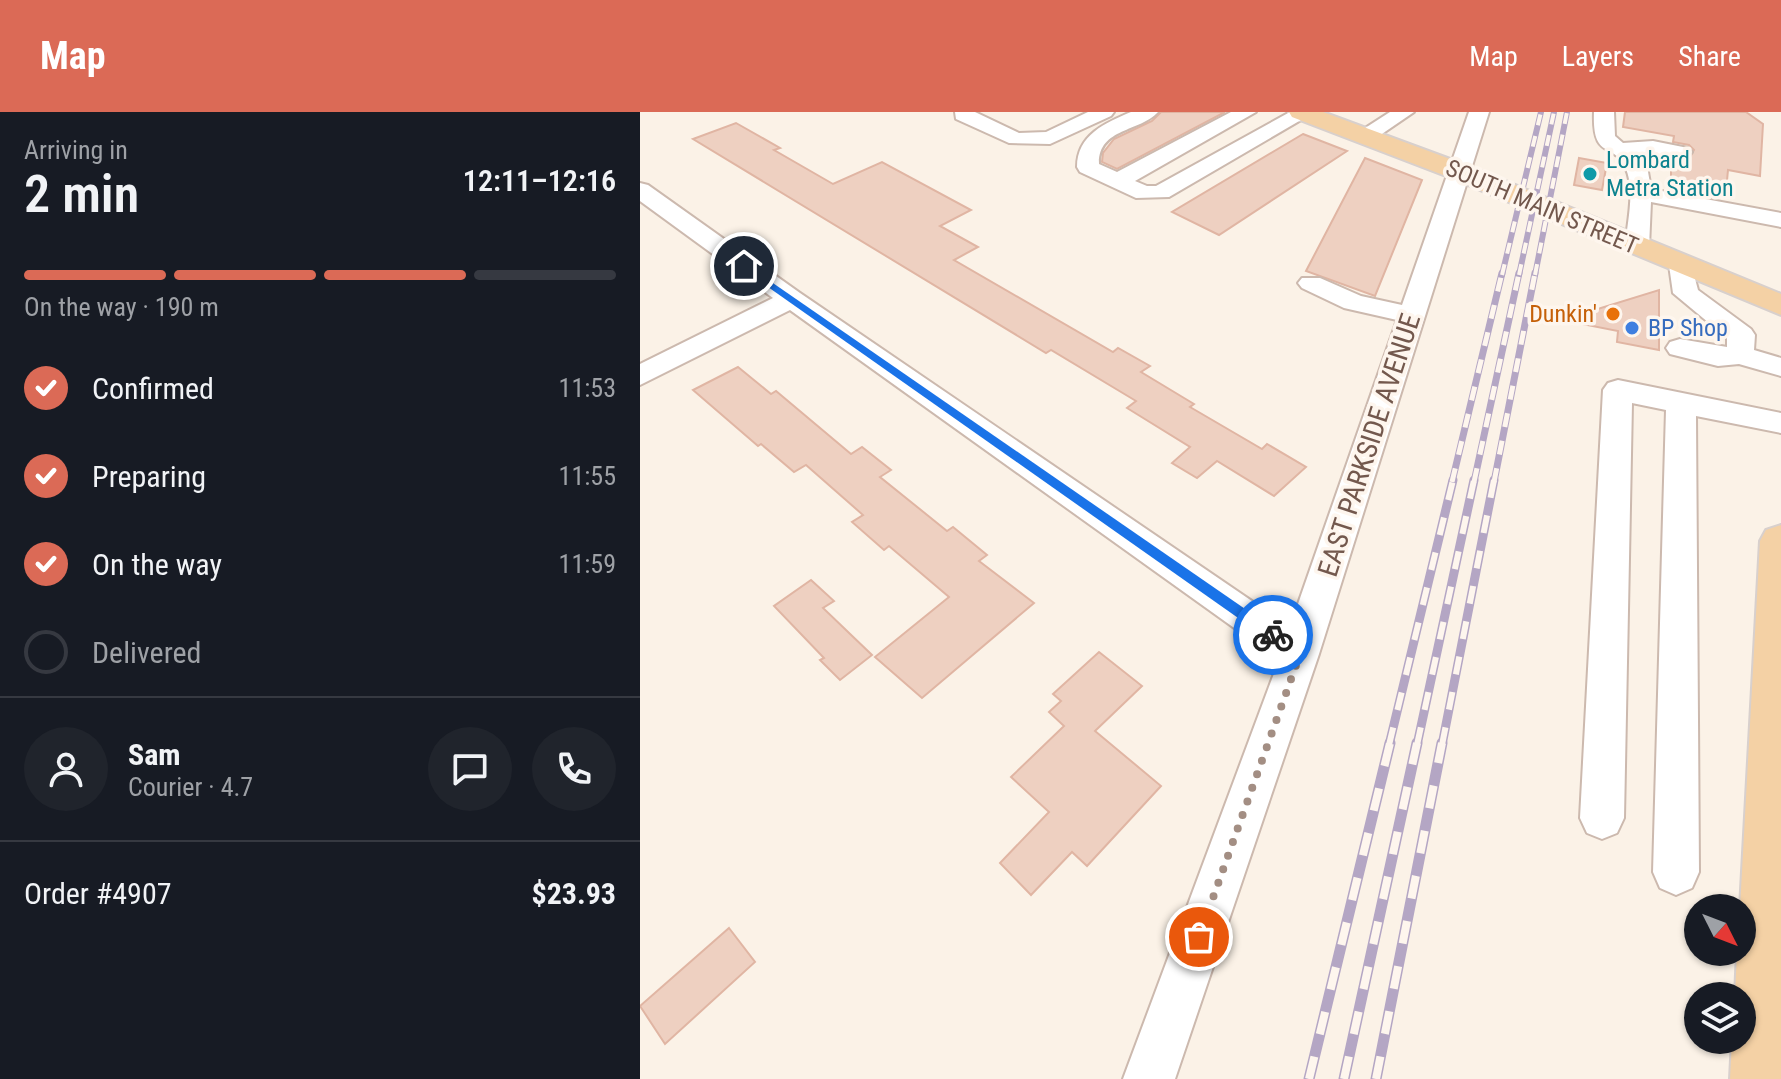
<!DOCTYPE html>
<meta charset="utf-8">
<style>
:root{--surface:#171b24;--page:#20242c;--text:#f1f3f6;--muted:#9ea1a6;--line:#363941;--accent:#db6a56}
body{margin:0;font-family:"Roboto Condensed",sans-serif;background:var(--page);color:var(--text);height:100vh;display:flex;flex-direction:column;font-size:30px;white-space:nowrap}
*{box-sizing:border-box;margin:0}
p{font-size:26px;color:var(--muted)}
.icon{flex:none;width:44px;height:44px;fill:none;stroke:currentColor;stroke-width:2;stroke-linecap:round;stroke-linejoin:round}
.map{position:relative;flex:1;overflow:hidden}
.side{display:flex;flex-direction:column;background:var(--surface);width:640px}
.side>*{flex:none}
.needle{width:52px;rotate:132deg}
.buttons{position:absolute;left:1044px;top:782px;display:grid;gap:16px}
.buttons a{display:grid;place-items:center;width:72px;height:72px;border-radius:50%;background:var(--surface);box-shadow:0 2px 6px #0004;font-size:40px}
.pin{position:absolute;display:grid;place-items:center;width:68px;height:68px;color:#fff;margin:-34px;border:4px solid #fff;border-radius:50%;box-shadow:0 2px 8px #0007}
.courier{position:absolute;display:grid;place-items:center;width:80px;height:80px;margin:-40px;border:6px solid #1a73e8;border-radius:50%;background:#fff;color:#222;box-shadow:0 2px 10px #0007}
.summary em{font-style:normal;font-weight:600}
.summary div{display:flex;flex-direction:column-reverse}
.summary{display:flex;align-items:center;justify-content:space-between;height:136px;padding:0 24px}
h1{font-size:52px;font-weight:600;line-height:60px}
.bar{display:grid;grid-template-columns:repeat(4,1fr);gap:12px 8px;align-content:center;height:96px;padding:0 24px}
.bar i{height:10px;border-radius:6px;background:var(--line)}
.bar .selected{background:var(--accent)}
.bar p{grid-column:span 4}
.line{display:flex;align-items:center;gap:20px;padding:0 24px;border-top:2px solid var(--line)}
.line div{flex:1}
.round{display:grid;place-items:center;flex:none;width:84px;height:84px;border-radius:42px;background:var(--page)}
ol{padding:0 24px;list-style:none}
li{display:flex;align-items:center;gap:24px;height:88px}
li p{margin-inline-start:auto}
li .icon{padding:8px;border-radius:50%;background:var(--accent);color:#fff;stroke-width:4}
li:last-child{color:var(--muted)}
li i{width:44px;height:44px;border:4px solid var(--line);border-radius:50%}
header{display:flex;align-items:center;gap:48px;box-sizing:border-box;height:112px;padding:0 40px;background:var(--accent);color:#fff}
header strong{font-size:38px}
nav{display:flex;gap:44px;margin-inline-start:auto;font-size:28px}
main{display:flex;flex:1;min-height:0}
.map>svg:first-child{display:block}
.building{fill:#eed0c1;stroke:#e0b5a3;stroke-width:2}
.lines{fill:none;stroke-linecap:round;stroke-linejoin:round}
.minor-casing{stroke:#ccb9ae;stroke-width:4}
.major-casing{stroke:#d8d0cd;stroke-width:4}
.minor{fill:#fff;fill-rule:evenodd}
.major{fill:#f4d1a5;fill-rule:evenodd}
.rail-far3-casing{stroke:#b4a6c4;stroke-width:6}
.rail-far2-casing{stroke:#b4a6c4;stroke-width:7}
.rail-far1-casing{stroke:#b4a6c4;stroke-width:9}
.rail-casing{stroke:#b4a6c4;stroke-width:11}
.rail-far3{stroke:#fef6ee;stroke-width:4;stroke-dasharray:11;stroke-linecap:butt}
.rail-far2{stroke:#fef6ee;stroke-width:5;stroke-dasharray:14;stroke-linecap:butt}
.rail-far1{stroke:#fef6ee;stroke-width:6;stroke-dasharray:18;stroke-linecap:butt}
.rail{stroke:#fef6ee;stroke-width:8;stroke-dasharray:23;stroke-linecap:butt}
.route{fill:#1a73e8}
.done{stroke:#a38e83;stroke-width:8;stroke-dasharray:0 14.4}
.culture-dot{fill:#0f9aa8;stroke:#fef6ee;stroke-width:3}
.food-dot{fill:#e8710a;stroke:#fef6ee;stroke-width:3}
.shop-dot{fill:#3f7fe0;stroke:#fef6ee;stroke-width:3}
.labels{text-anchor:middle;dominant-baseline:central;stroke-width:7;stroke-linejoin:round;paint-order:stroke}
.far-culture-label{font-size:24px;fill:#0d838f;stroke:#fef6ee;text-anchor:start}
.far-street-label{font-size:24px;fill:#73584d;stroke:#fef6ee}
.far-food-label{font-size:24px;fill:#c56008;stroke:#fef6ee;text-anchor:end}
.far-shop-label{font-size:24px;fill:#366cbe;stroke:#fef6ee;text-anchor:start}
.street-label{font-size:28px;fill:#73584d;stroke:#fef6ee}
</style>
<header>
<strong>Map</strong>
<nav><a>Map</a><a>Layers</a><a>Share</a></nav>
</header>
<main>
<section class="side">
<div class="summary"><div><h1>2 min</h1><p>Arriving in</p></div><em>12:11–12:16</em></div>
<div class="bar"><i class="selected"></i><i class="selected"></i><i class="selected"></i><i></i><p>On the way · 190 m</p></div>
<ol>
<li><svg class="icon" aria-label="check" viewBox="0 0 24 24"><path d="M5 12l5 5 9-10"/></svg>Confirmed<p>11:53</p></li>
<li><svg class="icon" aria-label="check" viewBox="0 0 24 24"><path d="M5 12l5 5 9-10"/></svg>Preparing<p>11:55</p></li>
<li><svg class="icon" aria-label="check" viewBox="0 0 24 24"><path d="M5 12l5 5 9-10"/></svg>On the way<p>11:59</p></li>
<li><i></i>Delivered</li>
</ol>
<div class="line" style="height:144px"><a class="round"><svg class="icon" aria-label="person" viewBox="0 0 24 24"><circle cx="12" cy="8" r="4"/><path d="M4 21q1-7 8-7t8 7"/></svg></a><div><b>Sam</b><p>Courier · 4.7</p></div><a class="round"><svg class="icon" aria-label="chat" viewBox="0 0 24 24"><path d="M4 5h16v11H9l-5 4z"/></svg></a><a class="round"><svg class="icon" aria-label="phone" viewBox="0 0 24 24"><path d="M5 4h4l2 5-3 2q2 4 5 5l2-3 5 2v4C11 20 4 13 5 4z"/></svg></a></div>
<div class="line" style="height:104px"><div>Order #4907</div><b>$23.93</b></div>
</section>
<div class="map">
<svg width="1141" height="967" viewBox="0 0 1141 967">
<rect width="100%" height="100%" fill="#fbf2e7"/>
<g class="building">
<path d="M521,0H585L477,57L462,50L463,41L474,27L512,9Z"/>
<path d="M985,0H1106L1123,12L1120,64L1088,58L1086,79L1031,69V48L1049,47L1054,38L1049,33L1033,30L1034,24L983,15Z"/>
<path d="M96,11L140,36L134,38L193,72L242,50L331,98L300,114L338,135L314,148L473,240L478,236L510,254L501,260L554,292L550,295L622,337L627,332L666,355L634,384L577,349L557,366L532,351L550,335L487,296L496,289L411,238L406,241L53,27Z"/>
<path d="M663,22L707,39L579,123L532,100Z"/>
<path d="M725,46L782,68L735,184L666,159Z"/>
<path d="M939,46L967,51L962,78L934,73Z"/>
<path d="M1019,178V238L977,230L978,219L922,208Z"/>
<path d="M98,255L131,282L136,279L211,342L222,335L251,358L240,365L307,419L313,415L347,443L339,449L394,491L282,586L235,545L309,485L249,434L244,438L212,410L223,403L166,353L154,360L121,332L118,334L53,278Z"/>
<path d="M171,468L194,489L183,496L232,543L200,568L180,548L184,546L134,494Z"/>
<path d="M459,540L502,574L455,619L521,674L447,754L432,740L391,783L360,751L409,700L371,665L424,614L409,600L421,589L413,582Z"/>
<path d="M89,816L115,850L25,932L0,894Z"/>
</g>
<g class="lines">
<defs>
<g id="minor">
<path d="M315,0H335L379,21L406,20L448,0H474L471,4L410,32L369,31L316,7Z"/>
<path d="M491,0H518C500,20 458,16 459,52L477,60L591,0H616L495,69L507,74H516L650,0L673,1L529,85L496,86L440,60L437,55C437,23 465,11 491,0Z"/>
<path d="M750,0H774L733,28H719L716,24L719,20Z"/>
<path d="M829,0H849L679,542L535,967H483L639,548L150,198L0,273V252L133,186L0,89V71L8,73L160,181L650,515L757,208L704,196L662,176L658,171L662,166H680L721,184L762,193Z"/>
<path d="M954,0H974L975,24L983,31L1013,29L1048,36L1052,40L1048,44C1033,48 1015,41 999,43L1007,54L1011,77L1141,101V115L1011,90L1009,135L1006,140H988L985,135C987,111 996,77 985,55C973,29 952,49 954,0Z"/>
<path d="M1041,146L1050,148L1058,178L1111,217L1115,223L1114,238L1141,246V264L1099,252L1078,254L1030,242L1026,236L1030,230L1040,227L1087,235V226L1033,181L1029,153L1032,148Z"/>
<path d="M978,268L1141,301V321L1056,304L1059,760L1052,776L1036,783L1020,776L1013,760L1026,298L992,291L984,706L977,721L962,727L947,721L940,706L963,278L968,271Z"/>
</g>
<g id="major">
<path d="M649,0H683L829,54L1141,182V203L811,66L652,5Z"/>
<path d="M1141,413V967H1090L1092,928H1102V884H1095L1097,840H1102L1100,796L1120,429L1126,418Z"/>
</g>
</defs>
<use href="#minor" class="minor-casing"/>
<use href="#major" class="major-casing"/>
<use href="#minor" class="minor"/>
<use href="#major" class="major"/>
<defs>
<g id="rail-far3">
<path d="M862,163L901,0"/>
<path d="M879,163L914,0"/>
<path d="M895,163L927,0"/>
</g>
<g id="rail-far2">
<path d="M812,370L862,161"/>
<path d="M834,370L879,161"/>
<path d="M854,370L895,161"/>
</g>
<g id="rail-far1">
<path d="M749,633L813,368"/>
<path d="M777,633L834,368"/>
<path d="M802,633L854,368"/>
</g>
<g id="rail">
<path d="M669,967L750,631"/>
<path d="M704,967L777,631"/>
<path d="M736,967L802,631"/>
</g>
</defs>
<use href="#rail-far3" class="rail-far3-casing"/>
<use href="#rail-far2" class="rail-far2-casing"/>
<use href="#rail-far1" class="rail-far1-casing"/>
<use href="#rail" class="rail-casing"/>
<use href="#rail-far3" class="rail-far3"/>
<use href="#rail-far2" class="rail-far2"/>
<use href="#rail-far1" class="rail-far1"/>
<use href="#rail" class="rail"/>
</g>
<path class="route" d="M104,151L637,519V527H628L101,156Z"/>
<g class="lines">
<path class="done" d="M559,825L660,542L633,523"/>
</g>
<circle class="culture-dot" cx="950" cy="62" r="8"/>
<circle class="food-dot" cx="973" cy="202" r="8"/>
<circle class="shop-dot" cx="992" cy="216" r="8"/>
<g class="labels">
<g class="far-culture-label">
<text x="966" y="48">Lombard<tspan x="966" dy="28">Metra Station</tspan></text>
</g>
<g class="far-street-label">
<text transform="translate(902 95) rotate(23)">SOUTH MAIN STREET</text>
</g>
<g class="far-food-label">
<text x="957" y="202">Dunkin'</text>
</g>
<g class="far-shop-label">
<text x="1008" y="216">BP Shop</text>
</g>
<g class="street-label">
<text transform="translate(729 333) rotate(-72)">EAST PARKSIDE AVENUE</text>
</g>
</g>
</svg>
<div class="buttons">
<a><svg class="needle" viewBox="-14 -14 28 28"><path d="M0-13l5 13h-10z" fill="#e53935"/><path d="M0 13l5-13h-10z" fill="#9ea1a6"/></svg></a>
<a><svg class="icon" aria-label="layers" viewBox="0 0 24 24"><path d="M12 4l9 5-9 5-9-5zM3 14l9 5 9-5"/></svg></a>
</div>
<div class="pin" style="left:559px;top:825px;background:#ea580c"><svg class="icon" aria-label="bag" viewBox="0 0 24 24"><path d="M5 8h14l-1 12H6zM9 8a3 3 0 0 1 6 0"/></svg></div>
<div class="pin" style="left:104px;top:154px;background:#1f2937"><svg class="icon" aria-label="home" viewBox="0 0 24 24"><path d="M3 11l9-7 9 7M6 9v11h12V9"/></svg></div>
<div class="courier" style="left:633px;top:523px"><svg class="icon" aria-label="bike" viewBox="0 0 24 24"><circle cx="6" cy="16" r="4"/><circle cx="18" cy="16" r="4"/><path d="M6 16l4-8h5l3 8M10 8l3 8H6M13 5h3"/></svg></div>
</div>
</main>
